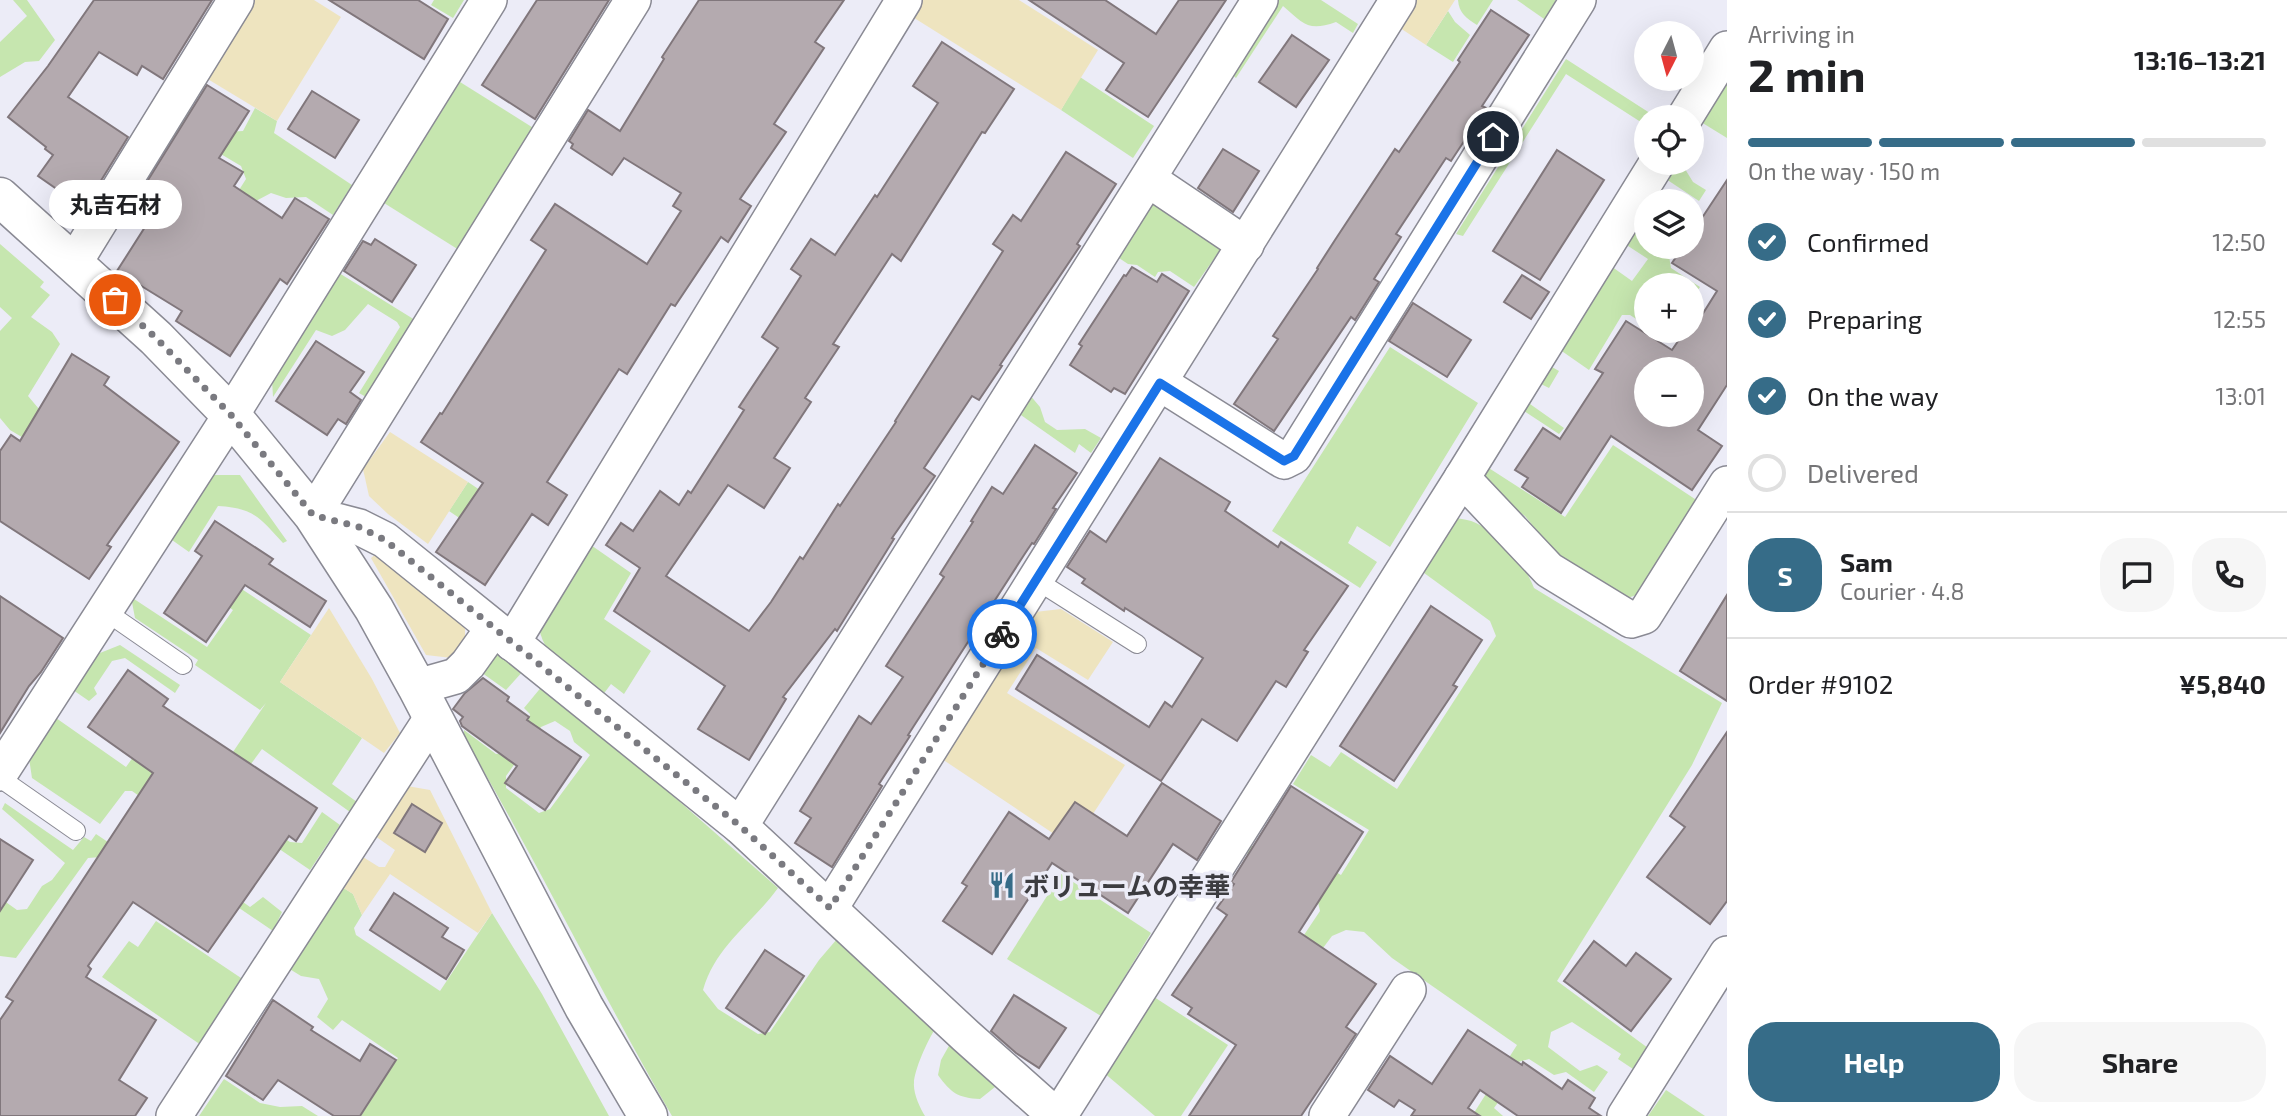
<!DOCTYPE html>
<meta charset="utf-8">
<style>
:root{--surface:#fff;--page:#f6f6f6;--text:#202124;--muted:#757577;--line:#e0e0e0;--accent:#366c88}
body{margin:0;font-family:"Exo 2","Noto Sans JP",sans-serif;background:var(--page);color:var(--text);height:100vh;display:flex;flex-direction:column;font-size:26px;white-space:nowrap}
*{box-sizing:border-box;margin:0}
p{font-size:23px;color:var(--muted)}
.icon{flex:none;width:38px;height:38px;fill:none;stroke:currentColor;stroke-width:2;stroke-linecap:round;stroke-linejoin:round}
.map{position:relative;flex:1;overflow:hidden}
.panel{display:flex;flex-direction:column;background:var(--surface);width:560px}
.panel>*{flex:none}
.needle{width:46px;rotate:186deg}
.buttons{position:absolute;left:1634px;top:21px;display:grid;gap:14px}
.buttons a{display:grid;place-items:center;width:70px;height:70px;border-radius:50%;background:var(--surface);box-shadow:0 7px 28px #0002;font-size:35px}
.pin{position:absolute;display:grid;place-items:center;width:60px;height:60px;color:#fff;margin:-30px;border:4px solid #fff;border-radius:50%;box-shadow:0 2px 7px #0007}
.courier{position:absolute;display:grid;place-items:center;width:70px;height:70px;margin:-35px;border:5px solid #1a73e8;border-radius:50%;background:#fff;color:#222;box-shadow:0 2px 9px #0007}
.bubble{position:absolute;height:49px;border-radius:24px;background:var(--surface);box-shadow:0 7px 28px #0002;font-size:23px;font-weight:700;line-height:49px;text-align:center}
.headline em{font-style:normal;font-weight:700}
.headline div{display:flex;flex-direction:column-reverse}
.headline{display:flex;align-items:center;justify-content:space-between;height:119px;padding:0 21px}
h1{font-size:46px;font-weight:700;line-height:52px}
.bar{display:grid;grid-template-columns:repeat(4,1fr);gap:10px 7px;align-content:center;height:84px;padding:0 21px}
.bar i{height:9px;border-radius:5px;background:var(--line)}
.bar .active{background:var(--accent)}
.bar p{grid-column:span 4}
.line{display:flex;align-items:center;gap:18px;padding:0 21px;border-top:2px solid var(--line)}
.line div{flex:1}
.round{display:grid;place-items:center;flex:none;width:74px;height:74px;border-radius:28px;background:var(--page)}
ol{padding:0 21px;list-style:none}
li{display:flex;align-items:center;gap:21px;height:77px}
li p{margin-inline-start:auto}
li .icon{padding:7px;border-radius:50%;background:var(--accent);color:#fff;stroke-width:4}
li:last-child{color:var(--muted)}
li i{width:38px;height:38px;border:4px solid var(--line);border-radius:50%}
.primary-button{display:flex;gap:14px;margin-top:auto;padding:14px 21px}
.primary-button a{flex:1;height:80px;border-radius:28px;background:var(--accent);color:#fff;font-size:28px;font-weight:700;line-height:80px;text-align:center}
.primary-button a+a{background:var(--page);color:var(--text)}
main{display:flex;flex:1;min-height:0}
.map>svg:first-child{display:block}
.green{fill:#c6e6af;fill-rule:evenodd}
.sand{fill:#eee4bf;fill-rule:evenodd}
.building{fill:#b4aaaf;stroke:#81777c;stroke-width:2;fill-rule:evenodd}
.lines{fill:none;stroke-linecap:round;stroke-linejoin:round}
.lane-casing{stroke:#8a8a94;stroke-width:20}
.street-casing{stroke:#8a8a94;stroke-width:38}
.secondary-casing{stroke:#8a8a94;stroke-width:41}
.lane{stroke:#fff;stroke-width:18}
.street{stroke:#fff;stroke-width:35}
.secondary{stroke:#fff;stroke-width:38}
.done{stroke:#7a7a80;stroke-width:7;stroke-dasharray:0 12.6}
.route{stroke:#1a73e8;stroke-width:9}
.labels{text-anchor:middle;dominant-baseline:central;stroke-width:7;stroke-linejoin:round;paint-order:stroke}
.poi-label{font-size:26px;font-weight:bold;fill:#3c3c40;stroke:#ececf7;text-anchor:start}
</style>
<main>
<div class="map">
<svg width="1727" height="1116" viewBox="0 0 1727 1116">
<rect width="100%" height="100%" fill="#ececf7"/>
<g class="green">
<path d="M13,0H27L55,40L39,61L25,62L0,77V42L27,16Z"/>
<path d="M434,0H464L453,18L431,5Z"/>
<path d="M1277,0H1321L1358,24L1353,33L1336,22C1308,32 1304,24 1283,6L1236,78L1229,72Z"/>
<path d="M1458,0H1493L1477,25C1466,18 1459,13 1458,0Z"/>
<path d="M1517,0H1555V7L1547,21Z"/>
<path d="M1448,11L1455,22L1470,35L1453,62L1426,45Z"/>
<path d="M1566,59L1656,117H1647V126L1566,74L1463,236L1456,234Z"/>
<path d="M1080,77L1154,126L1133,158L1061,110Z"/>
<path d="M460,82L535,129L459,250L384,203Z"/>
<path d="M1725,82L1727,83V138L1701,122Z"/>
<path d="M188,106L226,132L243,131L255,108L277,121L274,133L352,185L333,215L306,197L286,198L271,193L254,202L205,244L246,179L241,166L209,147L198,154L167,138Z"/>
<path d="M1672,163H1688L1685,169L1693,182L1706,190L1699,201L1663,177Z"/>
<path d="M1653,191L1670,201H1647V247H1675L1669,256L1671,268L1700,287L1692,299V285H1647V326L1630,315H1622L1589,370L1556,347L1608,264L1632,281L1648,259L1622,242Z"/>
<path d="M1152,201L1221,249L1194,287L1170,271L1158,272L1155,277L1137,265L1128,264L1116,256Z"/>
<path d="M0,244L44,282L40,287L50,295L31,317L52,332L60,344L28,396L39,409L37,446L10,430L0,418V331L12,318L0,307Z"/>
<path d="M339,273L415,320L366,397L359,393L400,327L397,322L368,304L345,330L332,336L316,330L273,397L272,380Z"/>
<path d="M1390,347L1478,403L1390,547L1357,526L1348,543L1377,562L1360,588L1272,531Z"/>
<path d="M1545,363L1559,371L1549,388L1541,384L1530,404L1564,428L1559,434L1518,407Z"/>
<path d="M1029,394L1040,407L1045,422L1057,430L1085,429L1101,438L1091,453L1079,444L1075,453L1018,413Z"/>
<path d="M1613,445L1701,503L1642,593L1622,600L1563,563L1525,516L1494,494L1478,470L1481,463L1565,517Z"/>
<path d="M212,475H240L287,541L283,543C260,518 254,508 218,506L189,552L172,540Z"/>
<path d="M468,482L523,519L505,549L449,511Z"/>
<path d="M1455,518C1462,519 1470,520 1476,523C1501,535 1524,563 1534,588L1722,703L1692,765L1557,981L1648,1048L1636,1071L1618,1059L1621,1054L1572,1022L1551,1032L1548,1047L1580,1071L1597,1065L1608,1072L1594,1092L1566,1072L1554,1075L1529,1059L1515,1063L1502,1097L1494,1108L1503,1116H1472L1517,1045L1392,958L1364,932L1346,930L1332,936L1317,956L1298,944L1320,911L1317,898L1247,854L1251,845L1283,864L1294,848L1341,875L1369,830L1293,784L1311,755L1330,767L1341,752L1397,789L1496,636L1490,621L1420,570Z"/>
<path d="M588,543L631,573L604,619L651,651L624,694L611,684L602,696C577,676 539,657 539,622Z"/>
<path d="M204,564L311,635L280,682L362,738L332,784L357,802L350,812L262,749L231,791L228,802L290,842L302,843L322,812L340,825L310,870L219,808L184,860L250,907L263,897L282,912L273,931L179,867L158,896L101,857L88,858L16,958L0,956V904L3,900L17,910L27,909L42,886L52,880L65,863L2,809L5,803L73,850L84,837L91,841L96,834L151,871L159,869L185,828L132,791H125L100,824L32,778L29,758L56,718L126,767L136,753L202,798L266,703L260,710L195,665L198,660L135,618L131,597L207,647L233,610L192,582Z"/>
<path d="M120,645L180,685L175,693L125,658L112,661L94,688L97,694L89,701L73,690L95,655Z"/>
<path d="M499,653L524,670L506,690L478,670L490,654Z"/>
<path d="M543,685L606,737L778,888C753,923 716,945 703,990L718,1009L758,1034L770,1032L819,960L837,939L935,1029C928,1040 914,1070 914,1083C913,1093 920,1108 925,1116H672C600,991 537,861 464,737V730L496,754L504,753L528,722L530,714L524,708ZM555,721L570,731L574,742L590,755L550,809L539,813L506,788V776L541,727Z"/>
<path d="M1061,874L1151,933L1101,1016L1007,959Z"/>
<path d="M342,887L353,894L362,915L354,928L356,935L440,991L492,913L542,994L609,1116H361L398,1058L342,1020L333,1030L317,1017L328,999L319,979L301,976L288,968Z"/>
<path d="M156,921L244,980L201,1045L102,977L129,941L138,947Z"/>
<path d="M1151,995L1228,1045L1181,1116H1155L1103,1072Z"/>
<path d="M950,1044L995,1087L980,1099C958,1098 951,1093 938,1075L941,1060Z"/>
<path d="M224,1079L260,1103L280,1107L302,1106L318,1116H199Z"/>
<path d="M1666,1090L1705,1116H1648Z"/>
</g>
<g class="sand">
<path d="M254,0H314L341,17L277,121L206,78Z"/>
<path d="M921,0H1019L1098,50L1061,110L911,16Z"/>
<path d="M1414,0H1455L1426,45L1397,26Z"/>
<path d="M390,432L468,482L428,544L388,514L369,496L363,469Z"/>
<path d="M381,550L465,625V641L452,658L426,655L371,558Z"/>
<path d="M329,608L372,679L400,733L384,753L280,682Z"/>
<path d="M1061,609L1113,642L1088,680L1036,648L1007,693L1125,765L1072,846L942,759L1035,612Z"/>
<path d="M407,786L430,790L492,913L478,933L390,874L362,915L353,894L342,887L363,857L379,867H385L395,850L375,836ZM412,805L442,823L425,851Z"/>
</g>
<g class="building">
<path d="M94,0H212L163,79L142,66L137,75L99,52L68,97L128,137L84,208L38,176L53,155L45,149L46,147L8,117L48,66Z"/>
<path d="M329,0H418L448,19L424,59Z"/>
<path d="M537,0H609L535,119L482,85Z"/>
<path d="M699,0H844L815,42L824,48L774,124L786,132L740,199L751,206L728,242L721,237L675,306L671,304L627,374L619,369L547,482L567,495L548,525L532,514L485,585L436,552L483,483L421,442L440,413L442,414L546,250L531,240L555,204L647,264L681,211L673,206L681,193L624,158L612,175L571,148L573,144L569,141L588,110L620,131L664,59L662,57Z"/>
<path d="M1029,0H1105L1156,34L1179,0H1226L1148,117L1106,90L1124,63Z"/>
<path d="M1491,10L1529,35L1482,106L1486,108L1451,161L1446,158L1396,234L1401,237L1374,279L1379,282L1355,320L1351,317L1274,431L1234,404L1278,339L1273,336L1318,269L1317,268L1335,240L1395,149L1399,152L1460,62L1458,60Z"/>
<path d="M1292,35L1329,60L1296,107L1259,82Z"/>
<path d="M942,42L1014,89L985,133L982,132L901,261L892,254L833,344L839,347L805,398L811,402L774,458L790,468L764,508L728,485L666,576L749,631L771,602L800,557L803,559L838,504L840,506L896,422L895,421L1003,251L993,244L1013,215L1021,221L1066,152L1116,184L1077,244L1080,246L1000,365L1002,366L979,400L972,396L924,468L935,476L892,538L894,539L837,631L835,629L783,697L786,699L749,760L698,729L725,686L614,611L640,568L606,545L621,523L633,531L660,491L679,505L688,491L691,493L744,410L739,407L778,348L762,337L801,276L791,269L811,239L835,255L875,195L877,197L938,103L913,86Z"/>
<path d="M207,85L249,111L219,158L243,172L234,186L282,218L295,198L329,219L287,284L280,279L230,356L176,321L182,311L117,271L159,205L140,193Z"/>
<path d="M312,91L359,120L335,158L288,129Z"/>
<path d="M1223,149L1259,171L1233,212L1198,188Z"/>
<path d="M1557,150L1604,180L1540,280L1493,251Z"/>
<path d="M1727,180V385L1698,430L1722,446L1692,490L1611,436L1561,513L1522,487L1528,478L1515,470L1543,428L1560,439L1603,373L1595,369L1626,321L1672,350L1685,331H1692L1717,291L1672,263L1683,247H1692V233ZM1647,369H1692V415H1647Z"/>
<path d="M375,239L416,265L392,302L344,271L363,241L371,245Z"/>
<path d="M1132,267L1157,282L1162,274L1189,291L1125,394L1114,388L1111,392L1070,365L1082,346L1079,344L1124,275L1126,276Z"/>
<path d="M1522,275L1549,292L1531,319L1504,302Z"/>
<path d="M1413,303L1471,340L1447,377L1389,341Z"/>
<path d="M316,341L364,372L350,392L361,400L346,424L338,419L327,435L276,401Z"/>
<path d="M72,354L109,377L104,385L179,442L107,545L111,547L89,579L0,521V451L11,435L20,441Z"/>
<path d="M1035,445L1077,473L1053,508L1056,509L1034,544L1032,543L1024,555L908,735L910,736L879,784L882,786L832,867L795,843L811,818L800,811L859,716L871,724L903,677L886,666L944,577L940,574L973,522L971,521L992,487L1003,494Z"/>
<path d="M1160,458L1230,502L1225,511L1278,547L1281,542L1348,586L1304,650L1308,652L1286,687L1276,681L1237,741L1202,719L1161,781L1016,689L1037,655L1149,727L1165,702L1172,707L1203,658L1125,608L1124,611L1082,583L1085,579L1067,567L1090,531L1106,542Z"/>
<path d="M215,521L273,559L269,564L326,601L310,627L245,585L206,642L164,613L202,556L195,551Z"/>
<path d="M1727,595V701L1680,671Z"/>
<path d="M0,596L63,638L41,672L29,686L0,733Z"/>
<path d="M1431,606L1482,640L1453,685L1457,687L1394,781L1340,746Z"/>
<path d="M128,670L168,699L163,706L317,808L296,841L289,836L208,952L133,902L88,966L91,969L86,977L156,1020L119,1080L147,1098L135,1116H0V1020L13,1001L6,997L153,773L88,727Z"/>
<path d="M483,678L509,697L507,701L529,717L527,720L581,757L545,810L505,783L517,766L462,726L460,721L463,717L453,709L465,693Z"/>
<path d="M1727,732V901L1710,924L1647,877L1685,827L1670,816Z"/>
<path d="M1162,783L1221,821L1197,860L1173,844L1128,913L1052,863L992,954L943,921L967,886L962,883L1009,812L1049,839L1075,802L1127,836Z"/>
<path d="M1291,786L1363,832L1299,932L1376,984L1346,1027L1356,1034L1301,1116H1189L1236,1045L1188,1014L1192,1008L1172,995L1227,915L1217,908L1234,884L1231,882Z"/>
<path d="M412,804L442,823L425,852L394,833Z"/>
<path d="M0,839L33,860L0,911Z"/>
<path d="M394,893L448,928L442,937L464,950L446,979L370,930Z"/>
<path d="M1594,941L1626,966L1636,953L1671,979L1631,1031L1564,981Z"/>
<path d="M765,950L804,976L765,1034L726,1008Z"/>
<path d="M1014,995L1066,1028L1039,1068L1016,1053L991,1031Z"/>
<path d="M273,1000L313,1027L311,1030L360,1061L370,1044L396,1060L360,1116H334L278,1080L263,1100L226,1076Z"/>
<path d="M1468,1030L1522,1065L1523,1062L1562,1089L1568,1080L1595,1098L1589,1108L1601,1116H1518L1480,1090L1468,1108L1480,1116H1411L1415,1110L1399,1100L1394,1107L1368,1090L1390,1056L1432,1084Z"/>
</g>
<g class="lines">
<defs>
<g id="lane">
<path d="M1036,580L1137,644"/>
<path d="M105,611L183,665"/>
<path d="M0,778L76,831"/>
</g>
<g id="street">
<path d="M633,0L313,515L359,527L385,540L740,826L966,1036L1056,1116"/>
<path d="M1685,117L1727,49"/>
<path d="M1148,179L1246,245"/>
<path d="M74,263L236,0"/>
<path d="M1160,383L1284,461L1294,456L1578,0"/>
<path d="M1462,478L1549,570L1631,620L1644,616L1727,484"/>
<path d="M512,643L904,0"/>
<path d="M417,687L456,676L468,664L493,629"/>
<path d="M0,773L231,415L489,0"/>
<path d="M740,826L1260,0"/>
<path d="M830,908L1398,0"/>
<path d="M174,1116L432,718"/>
<path d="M1059,1116L1462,478L1657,163"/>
<path d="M1327,1116L1408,990"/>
<path d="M1625,1116L1727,954"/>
</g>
<path id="secondary" d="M0,197L156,338L231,415L313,515L374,609L417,687L584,1007L648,1116"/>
</defs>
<use href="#lane" class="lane-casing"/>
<use href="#street" class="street-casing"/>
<use href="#secondary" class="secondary-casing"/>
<use href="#lane" class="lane"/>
<use href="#street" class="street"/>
<use href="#secondary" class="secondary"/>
</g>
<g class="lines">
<path class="done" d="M115,300L156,338L231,415L313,515L359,527L385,540L740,826L830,908L1002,634"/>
<path class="route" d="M1002,634L1160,383L1284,461L1294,456L1493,137"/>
</g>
<defs>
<symbol id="restaurant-bare" viewBox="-9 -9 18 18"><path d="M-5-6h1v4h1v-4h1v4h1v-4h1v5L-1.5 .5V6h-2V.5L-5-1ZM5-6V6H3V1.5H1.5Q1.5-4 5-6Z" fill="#366c88" stroke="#ececf7" stroke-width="2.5" paint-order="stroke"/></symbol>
</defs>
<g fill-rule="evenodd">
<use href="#restaurant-bare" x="983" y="866" width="38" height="38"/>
</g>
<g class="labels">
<g class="poi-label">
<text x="1023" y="885">ボリュームの幸華</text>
</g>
</g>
</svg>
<div class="buttons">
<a><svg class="needle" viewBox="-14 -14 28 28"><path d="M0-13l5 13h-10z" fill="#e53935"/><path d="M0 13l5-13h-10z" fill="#757577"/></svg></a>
<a><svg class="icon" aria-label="locate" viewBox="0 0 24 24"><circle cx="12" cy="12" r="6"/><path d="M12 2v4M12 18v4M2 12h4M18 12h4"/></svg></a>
<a><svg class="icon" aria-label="layers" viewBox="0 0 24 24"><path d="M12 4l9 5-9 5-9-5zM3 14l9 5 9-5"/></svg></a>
<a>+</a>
<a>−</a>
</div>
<div class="pin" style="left:115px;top:300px;background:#ea580c"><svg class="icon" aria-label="bag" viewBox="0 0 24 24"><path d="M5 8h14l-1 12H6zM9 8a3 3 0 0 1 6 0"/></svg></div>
<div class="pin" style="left:1493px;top:137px;background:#1f2937"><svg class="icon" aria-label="home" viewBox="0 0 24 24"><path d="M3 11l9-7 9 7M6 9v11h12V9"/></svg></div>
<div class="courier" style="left:1002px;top:634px"><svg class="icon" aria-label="bike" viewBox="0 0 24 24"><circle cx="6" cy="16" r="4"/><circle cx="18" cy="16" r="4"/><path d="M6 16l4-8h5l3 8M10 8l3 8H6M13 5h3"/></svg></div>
<div class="bubble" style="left:49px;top:180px;width:133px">丸吉石材</div>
</div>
<section class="panel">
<div class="headline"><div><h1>2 min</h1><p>Arriving in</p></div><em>13:16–13:21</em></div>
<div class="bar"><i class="active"></i><i class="active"></i><i class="active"></i><i></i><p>On the way · 150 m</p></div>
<ol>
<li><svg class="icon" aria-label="check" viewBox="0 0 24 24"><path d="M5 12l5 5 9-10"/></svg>Confirmed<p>12:50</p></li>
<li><svg class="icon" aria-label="check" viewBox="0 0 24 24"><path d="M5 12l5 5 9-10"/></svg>Preparing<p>12:55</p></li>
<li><svg class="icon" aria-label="check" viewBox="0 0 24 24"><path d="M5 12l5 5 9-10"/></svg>On the way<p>13:01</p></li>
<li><i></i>Delivered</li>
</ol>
<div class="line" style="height:126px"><b class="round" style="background:var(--accent);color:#fff">S</b><div><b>Sam</b><p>Courier · 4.8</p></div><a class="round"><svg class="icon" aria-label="chat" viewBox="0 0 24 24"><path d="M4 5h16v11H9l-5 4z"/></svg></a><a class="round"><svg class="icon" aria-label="phone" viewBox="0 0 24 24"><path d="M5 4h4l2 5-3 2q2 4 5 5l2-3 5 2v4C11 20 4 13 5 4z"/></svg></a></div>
<div class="line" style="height:91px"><div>Order #9102</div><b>¥5,840</b></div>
<div class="primary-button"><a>Help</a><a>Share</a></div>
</section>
</main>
